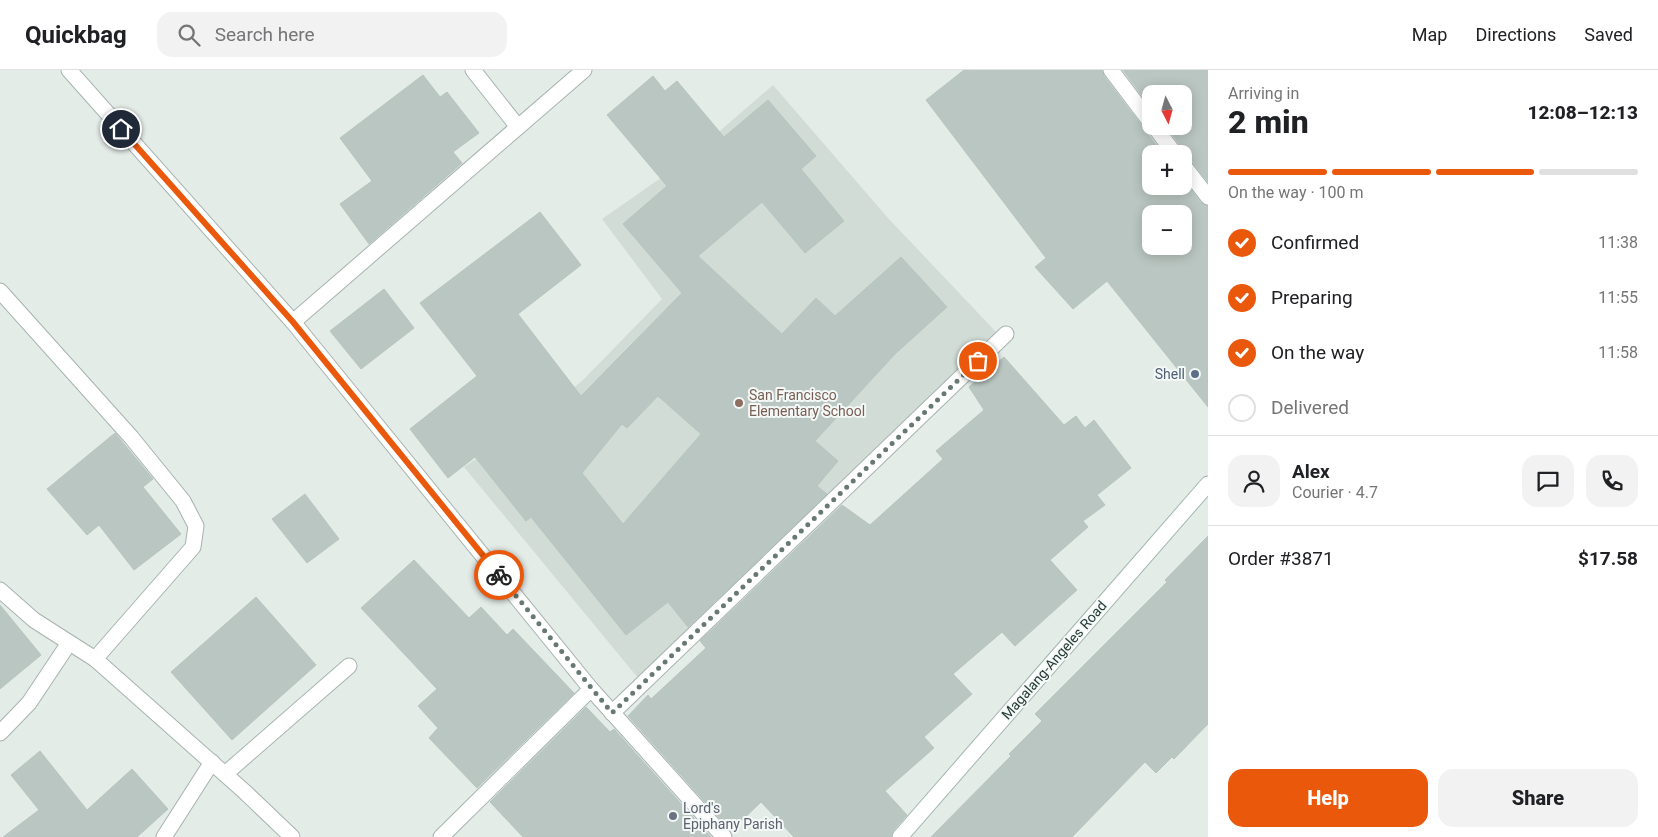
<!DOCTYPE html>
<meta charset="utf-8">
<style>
:root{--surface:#fff;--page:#f2f2f2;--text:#202124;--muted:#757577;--line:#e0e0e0;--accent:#ea580c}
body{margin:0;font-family:Roboto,sans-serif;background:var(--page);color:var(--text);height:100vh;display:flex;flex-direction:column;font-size:19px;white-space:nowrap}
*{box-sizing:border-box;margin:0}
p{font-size:16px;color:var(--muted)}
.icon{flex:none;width:28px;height:28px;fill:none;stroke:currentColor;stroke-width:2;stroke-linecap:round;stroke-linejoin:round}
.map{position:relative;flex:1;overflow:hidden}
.side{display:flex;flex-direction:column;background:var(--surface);width:450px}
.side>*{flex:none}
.needle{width:32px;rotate:174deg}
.tools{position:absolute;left:1142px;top:15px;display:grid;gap:10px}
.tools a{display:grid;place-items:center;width:50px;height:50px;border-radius:10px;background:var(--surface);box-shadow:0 2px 12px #0003;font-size:25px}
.pin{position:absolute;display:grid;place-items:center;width:42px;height:42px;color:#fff;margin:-21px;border:2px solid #fff;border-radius:50%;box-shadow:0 1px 5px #0007}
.courier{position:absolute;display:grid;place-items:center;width:50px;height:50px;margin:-25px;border:4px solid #ea580c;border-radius:50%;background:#fff;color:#222;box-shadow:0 1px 6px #0007}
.overview em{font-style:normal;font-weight:800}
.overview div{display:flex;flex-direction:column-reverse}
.overview{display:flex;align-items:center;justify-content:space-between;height:85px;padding:0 20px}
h1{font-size:32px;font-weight:800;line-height:38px}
.bar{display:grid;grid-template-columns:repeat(4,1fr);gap:8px 5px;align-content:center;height:60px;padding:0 20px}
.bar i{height:6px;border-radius:4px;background:var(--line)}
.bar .current{background:var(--accent)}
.bar p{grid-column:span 4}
.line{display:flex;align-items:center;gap:12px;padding:0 20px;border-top:1px solid var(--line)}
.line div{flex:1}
.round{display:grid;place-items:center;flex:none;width:52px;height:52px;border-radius:15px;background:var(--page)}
ol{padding:0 20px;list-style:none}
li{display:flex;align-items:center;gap:15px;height:55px}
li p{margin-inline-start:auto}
li .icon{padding:5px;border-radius:50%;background:var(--accent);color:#fff;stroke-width:4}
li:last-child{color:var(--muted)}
li i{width:28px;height:28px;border:2px solid var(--line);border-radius:50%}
.cta{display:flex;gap:10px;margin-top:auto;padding:10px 20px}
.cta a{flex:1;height:58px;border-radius:15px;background:var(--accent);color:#fff;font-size:20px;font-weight:800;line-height:58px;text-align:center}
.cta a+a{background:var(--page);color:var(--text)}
header{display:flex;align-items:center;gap:30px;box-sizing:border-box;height:70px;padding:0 25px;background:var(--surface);border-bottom:1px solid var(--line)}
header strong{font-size:24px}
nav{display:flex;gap:28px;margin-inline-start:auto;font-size:18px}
.search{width:350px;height:45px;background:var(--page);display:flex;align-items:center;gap:12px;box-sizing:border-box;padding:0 18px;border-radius:15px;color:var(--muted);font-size:19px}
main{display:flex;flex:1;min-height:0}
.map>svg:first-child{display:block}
.built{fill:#d2dcd7}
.building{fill:#bac6c1;stroke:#b7c5bf;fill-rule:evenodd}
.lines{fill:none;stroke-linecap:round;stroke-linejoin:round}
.service-casing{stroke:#a7b3af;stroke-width:17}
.minor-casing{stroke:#a7b3af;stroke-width:17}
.tertiary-casing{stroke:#a7b3af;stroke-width:17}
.secondary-casing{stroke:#a4b6b0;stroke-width:17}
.service{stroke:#fff;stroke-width:15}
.minor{stroke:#fff;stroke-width:15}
.tertiary{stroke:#fff;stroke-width:15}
.secondary{stroke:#fff;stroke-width:15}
.done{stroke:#687974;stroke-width:5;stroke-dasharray:0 9}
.route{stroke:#ea580c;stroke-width:6}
.service-dot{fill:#5c6f8a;stroke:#f4f9f7;stroke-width:2}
.education-dot{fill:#8d6e63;stroke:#f4f9f7;stroke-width:2}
.worship-dot{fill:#6b7280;stroke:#f4f9f7;stroke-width:2}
.labels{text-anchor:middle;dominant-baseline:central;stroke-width:4;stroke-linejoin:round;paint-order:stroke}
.service-label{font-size:14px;fill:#4e5e75;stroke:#f4f9f7;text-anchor:end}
.education-label{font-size:14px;fill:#785e54;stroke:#f4f9f7;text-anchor:start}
.street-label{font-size:14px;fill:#263b36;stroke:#f4f9f7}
.worship-label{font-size:14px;fill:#5b616d;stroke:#f4f9f7;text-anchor:start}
</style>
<header>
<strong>Quickbag</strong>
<div class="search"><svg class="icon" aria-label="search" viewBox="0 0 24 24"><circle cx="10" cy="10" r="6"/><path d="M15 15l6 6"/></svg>Search here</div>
<nav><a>Map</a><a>Directions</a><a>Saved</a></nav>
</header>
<main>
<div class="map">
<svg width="1208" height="767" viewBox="0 0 1208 767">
<rect width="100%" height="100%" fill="#e4ece8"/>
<path class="built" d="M773,15L888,148L998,264L866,387L726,530L638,608L464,397L526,355L582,311L662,229L602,149L685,91Z"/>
<g class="building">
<path d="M964,0H1102L1104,6L1163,84H1151V116H1184V111L1201,133L1208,136V337L1107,211L1073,239L1035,197L1046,188L926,30ZM1151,144H1184V176H1151Z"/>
<path d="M1123,0H1208V112L1191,90L1184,87L1182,78L1166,56H1184V24H1151V38Z"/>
<path d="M423,5L440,27L447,22L479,63L453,82L462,93L369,174L340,134L372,111L340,68Z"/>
<path d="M653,6L665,21L677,11L724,67L768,30L816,86L801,99L844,151L805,183L762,132L698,186L782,264L816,228L835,246L901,187L947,237L895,284L815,371L838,391L817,416L827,424L688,557L668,532L626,565L531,447L526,451L475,387L448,408L410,359L477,306L420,233L540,142L581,195L518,244L581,326L682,223L623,154L667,116L607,45ZM658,326L701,364L623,454L582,403L622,354L627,358Z"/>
<path d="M384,219L414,258L361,299L330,261Z"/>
<path d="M1004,287L1064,355L1076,346L1085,358L1094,350L1131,398L1097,425L1105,435L1083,451L1088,457L1050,490L1077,520L1015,576L1002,562L953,604L972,624L924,667L934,678L885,721L907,745L893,761L891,767H794L761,732L731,761L628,646L648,625L651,629L706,578L700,571L842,435L870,455L943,389L936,381L984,340L969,317Z"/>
<path d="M115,363L153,409L143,417L181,464L134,500L99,455L87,465L47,419Z"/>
<path d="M305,424L339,469L307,493L272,449Z"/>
<path d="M1208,466V654L1174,689L1172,687L1156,703L1145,692L1072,767H931L1011,686L1009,684L1042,651L1035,644L1167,512L1165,510Z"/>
<path d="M414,490L469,548L481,537L507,565L513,559L574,623L477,718L429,668L438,658L418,636L437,619L361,538Z"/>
<path d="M256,527L316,595L232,670L171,602Z"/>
<path d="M0,535L41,585L0,619Z"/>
<path d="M586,637L610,662L614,659L711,767H523L490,732Z"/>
<path d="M40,681L87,740L132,699L168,739L137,767H3L39,740L11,705Z"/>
</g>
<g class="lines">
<defs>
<g id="service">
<path d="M225,704L349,596"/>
<path d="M164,767L212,692"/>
</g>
<g id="minor">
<path d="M69,0L293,252L591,619"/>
<path d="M473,0L518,57"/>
<path d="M1111,0L1151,53"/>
<path d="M1154,56L1175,84"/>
<path d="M1184,96L1208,127"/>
<path d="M0,221L131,367L183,431L196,456L193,477L95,589"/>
<path d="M293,252L584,0"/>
<path d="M0,520L34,550L95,589L245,722L292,767"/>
<path d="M612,643L1006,264"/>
<path d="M0,663L29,633L69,573"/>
</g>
<path id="tertiary" d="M441,767L591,619L724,767"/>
<path id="secondary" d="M900,767L1208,414"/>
</defs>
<use href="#service" class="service-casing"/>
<use href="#minor" class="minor-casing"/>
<use href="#tertiary" class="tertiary-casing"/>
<use href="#secondary" class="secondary-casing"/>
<use href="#service" class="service"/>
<use href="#minor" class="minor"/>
<use href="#tertiary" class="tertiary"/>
<use href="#secondary" class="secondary"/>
</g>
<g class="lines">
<path class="done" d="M499,505L612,643L978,291"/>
<path class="route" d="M121,59L293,252L499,505"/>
</g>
<circle class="service-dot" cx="1195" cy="304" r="5"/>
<circle class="education-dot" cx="739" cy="333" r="5"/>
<circle class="worship-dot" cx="673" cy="746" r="5"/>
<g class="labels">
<g class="service-label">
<text x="1185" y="304">Shell</text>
</g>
<g class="education-label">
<text x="749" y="325">San Francisco<tspan x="749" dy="16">Elementary School</tspan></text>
</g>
<g class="street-label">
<text transform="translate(1054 590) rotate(-49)">Magalang-Angeles Road</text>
</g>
<g class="worship-label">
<text x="683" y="738">Lord's<tspan x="683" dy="16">Epiphany Parish</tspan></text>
</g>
</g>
</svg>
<div class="tools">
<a><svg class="needle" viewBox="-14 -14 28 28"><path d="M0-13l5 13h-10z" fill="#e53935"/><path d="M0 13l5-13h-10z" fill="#757577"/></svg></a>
<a>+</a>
<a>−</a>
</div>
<div class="pin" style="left:978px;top:291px;background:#ea580c"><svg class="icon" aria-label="bag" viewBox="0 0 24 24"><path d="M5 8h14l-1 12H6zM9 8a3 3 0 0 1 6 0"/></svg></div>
<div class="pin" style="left:121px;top:59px;background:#1f2937"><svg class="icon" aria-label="home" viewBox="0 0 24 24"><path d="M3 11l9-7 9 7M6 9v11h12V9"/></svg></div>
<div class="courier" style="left:499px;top:505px"><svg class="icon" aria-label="bike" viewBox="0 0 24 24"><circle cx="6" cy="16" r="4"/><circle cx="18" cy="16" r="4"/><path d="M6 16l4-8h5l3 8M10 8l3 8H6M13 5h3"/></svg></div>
</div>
<section class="side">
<div class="overview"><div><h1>2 min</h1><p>Arriving in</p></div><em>12:08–12:13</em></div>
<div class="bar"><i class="current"></i><i class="current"></i><i class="current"></i><i></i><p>On the way · 100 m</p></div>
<ol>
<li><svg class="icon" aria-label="check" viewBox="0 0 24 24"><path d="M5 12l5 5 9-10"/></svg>Confirmed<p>11:38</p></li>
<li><svg class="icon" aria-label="check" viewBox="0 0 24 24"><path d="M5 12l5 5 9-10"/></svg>Preparing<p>11:55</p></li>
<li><svg class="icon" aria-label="check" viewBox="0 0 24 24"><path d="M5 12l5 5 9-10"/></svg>On the way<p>11:58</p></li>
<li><i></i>Delivered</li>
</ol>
<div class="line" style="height:90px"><a class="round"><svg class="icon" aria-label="person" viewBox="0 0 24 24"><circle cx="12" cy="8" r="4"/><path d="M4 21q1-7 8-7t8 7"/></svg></a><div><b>Alex</b><p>Courier · 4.7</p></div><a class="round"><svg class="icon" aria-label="chat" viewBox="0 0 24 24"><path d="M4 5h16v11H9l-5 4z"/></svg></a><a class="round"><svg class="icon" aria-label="phone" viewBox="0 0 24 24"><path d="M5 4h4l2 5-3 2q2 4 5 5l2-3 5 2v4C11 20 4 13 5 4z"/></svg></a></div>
<div class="line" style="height:65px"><div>Order #3871</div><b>$17.58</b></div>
<div class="cta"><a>Help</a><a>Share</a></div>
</section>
</main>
